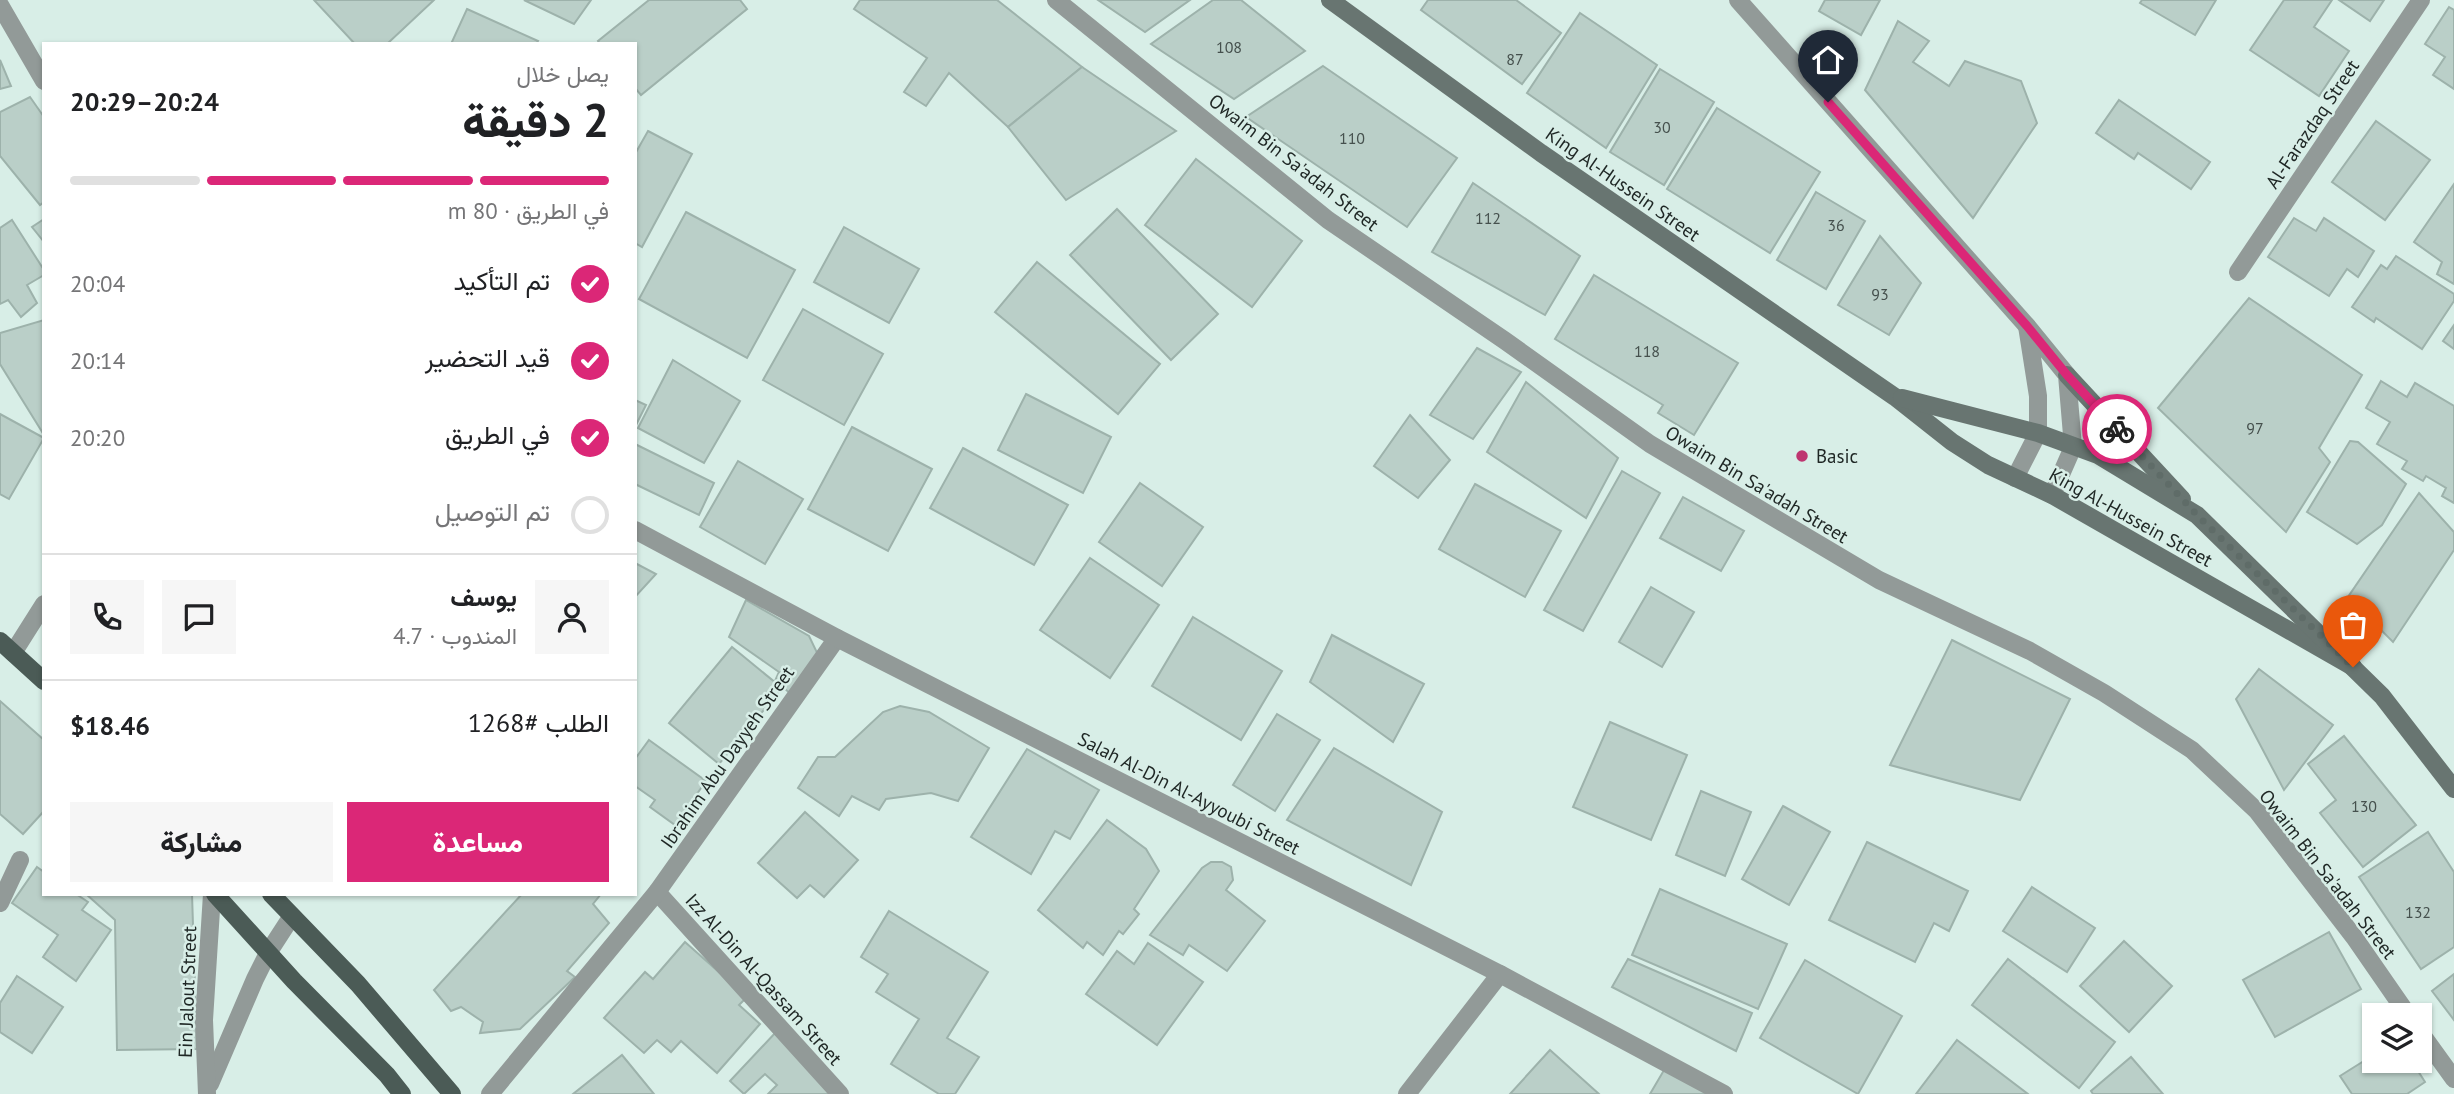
<!DOCTYPE html>
<html lang="ar">
<meta charset="utf-8">
<style>
:root{--surface:#fff;--page:#f6f6f6;--text:#202124;--muted:#757577;--line:#e0e0e0;--accent:#db2777}
body{margin:0;font-family:"PT Sans",Vazirmatn,sans-serif;background:var(--page);color:var(--text);direction:rtl;height:100vh;display:flex;flex-direction:column;font-size:26px;white-space:nowrap}
*{box-sizing:border-box;margin:0}
p{font-size:23px;color:var(--muted)}
.icon{flex:none;width:38px;height:38px;fill:none;stroke:currentColor;stroke-width:2;stroke-linecap:round;stroke-linejoin:round}
.map{position:relative;flex:1;overflow:hidden;direction:ltr}
.sheet{position:absolute;left:42px;top:42px;width:595px;height:854px;display:flex;flex-direction:column;background:var(--surface);border-radius:0px;box-shadow:0 2px 5px #0004;direction:rtl}
.sheet>*{flex:none}
.buttons{position:absolute;left:2362px;top:1003px;display:grid;gap:14px}
.buttons a{display:grid;place-items:center;width:70px;height:70px;border-radius:0px;background:var(--surface);box-shadow:0 2px 5px #0004;font-size:35px}
.pin{position:absolute;display:grid;place-items:center;width:60px;height:60px;color:#fff;margin:-72px -30px;border-radius:50% 50% 50% 0;rotate:-45deg;box-shadow:0 0 7px #0007}
.pin .icon{rotate:45deg}
.courier{position:absolute;display:grid;place-items:center;width:70px;height:70px;margin:-35px;border:5px solid #db2777;border-radius:50%;background:#fff;color:#222;box-shadow:0 2px 9px #0007}
.summary em{font-style:normal;font-weight:800}
.summary div{display:flex;flex-direction:column-reverse}
.summary{display:flex;align-items:center;justify-content:space-between;height:119px;padding:0 28px}
h1{font-size:46px;font-weight:800;line-height:52px}
.bar{display:grid;grid-template-columns:repeat(4,1fr);gap:10px 7px;align-content:center;height:84px;padding:0 28px}
.bar i{height:9px;border-radius:5px;background:var(--line)}
.bar .current{background:var(--accent)}
.bar p{grid-column:span 4}
.line{display:flex;align-items:center;gap:18px;padding:0 28px;border-top:2px solid var(--line)}
.line div{flex:1}
.round{display:grid;place-items:center;flex:none;width:74px;height:74px;border-radius:0px;background:var(--page)}
ol{padding:0 28px;list-style:none}
li{display:flex;align-items:center;gap:21px;height:77px}
li p{margin-inline-start:auto}
li .icon{padding:7px;border-radius:50%;background:var(--accent);color:#fff;stroke-width:4}
li:last-child{color:var(--muted)}
li i{width:38px;height:38px;border:4px solid var(--line);border-radius:50%}
.cta{display:flex;gap:14px;margin-top:auto;padding:14px 28px}
.cta a{flex:1;height:80px;border-radius:0px;background:var(--accent);color:#fff;font-size:28px;font-weight:800;line-height:80px;text-align:center}
.cta a+a{background:var(--page);color:var(--text)}
.map>svg:first-child{display:block}
.building{fill:#bacfc8;stroke:#9db2ab;stroke-width:2}
.lines{fill:none;stroke-linecap:round;stroke-linejoin:round}
.service{stroke:#929a98;stroke-width:18}
.minor{stroke:#929a98;stroke-width:18}
.tertiary{stroke:#929a98;stroke-width:18}
.secondary{stroke:#687571;stroke-width:18}
.primary{stroke:#4b5b56;stroke-width:18}
.done{stroke:#5f6c68;stroke-width:7;stroke-dasharray:0 12.6}
.route{stroke:#db2777;stroke-width:9}
.poi-dot{fill:#be3570;stroke:#d8eee7;stroke-width:2.5}
.labels{text-anchor:middle;dominant-baseline:central;stroke-width:5;stroke-linejoin:round;paint-order:stroke}
.number-label{font-size:16px;fill:#45504d}
.street-label{font-size:19px;fill:#1e2624;stroke:#d8eee7}
.poi-label{font-size:19px;fill:#1e2624;stroke:#d8eee7;text-anchor:start}
</style>
<div class="map">
<svg width="2454" height="1094" viewBox="0 0 2454 1094">
<rect width="100%" height="100%" fill="#d8eee7"/>
<g class="building">
<path d="M314,0H434L387,44H355Z"/>
<path d="M524,0H591L574,24Z"/>
<path d="M649,0H740L747,9L641,95L635,88V44H600L598,41Z"/>
<path d="M860,0H997L1082,67L1008,127L949,73L926,106L904,92L927,58L854,9Z"/>
<path d="M1098,0H1190L1145,32Z"/>
<path d="M1213,0H1241L1305,51L1234,99L1151,44Z"/>
<path d="M1428,0H1516L1561,33L1522,84L1421,10Z"/>
<path d="M1825,0H1880L1861,35L1819,11Z"/>
<path d="M2142,0H2216L2195,35L2140,3Z"/>
<path d="M2284,0H2332L2314,27L2349,51L2319,96L2250,50Z"/>
<path d="M2339,0H2384L2370,21Z"/>
<path d="M2449,7L2454,10V89L2433,75L2445,57L2425,44Z"/>
<path d="M467,9L538,41L536,44H451Z"/>
<path d="M1580,13L1657,65L1606,148L1527,93Z"/>
<path d="M1898,21L1929,41L1913,62L1949,86L1965,61L2021,81L2037,123L1973,218L1865,90Z"/>
<path d="M0,60L11,86L0,89Z"/>
<path d="M1323,66L1457,158L1407,227L1246,117Z"/>
<path d="M1082,67L1176,131L1066,200L1008,127Z"/>
<path d="M1660,69L1714,102L1664,185L1610,152Z"/>
<path d="M30,97L44,117V202L40,205L0,156V112Z"/>
<path d="M2119,100L2210,162L2191,189L2138,153L2134,159L2096,133Z"/>
<path d="M1717,108L1820,172L1770,253L1667,189Z"/>
<path d="M2376,121L2430,160L2385,220L2332,182Z"/>
<path d="M648,131L692,154L642,247L635,243V154Z"/>
<path d="M1196,159L1302,241L1252,307L1145,225Z"/>
<path d="M1473,183L1580,256L1545,315L1432,252Z"/>
<path d="M2454,184V284L2437,274L2442,262L2414,242Z"/>
<path d="M1816,192L1865,221L1826,289L1777,260Z"/>
<path d="M1117,209L1218,314L1171,360L1070,255Z"/>
<path d="M686,212L795,270L747,358L639,299Z"/>
<path d="M2294,218L2316,231L2324,218L2374,251L2358,277L2347,269L2329,296L2268,257Z"/>
<path d="M44,219V242L32,227Z"/>
<path d="M12,220L44,270V275L27,285L37,303L21,317L8,300L0,304V228Z"/>
<path d="M844,227L919,269L889,323L814,282Z"/>
<path d="M1880,236L1921,283L1889,335L1838,305Z"/>
<path d="M2396,256L2454,294V301L2422,349L2376,318L2374,322L2352,307L2381,265L2387,269Z"/>
<path d="M1037,262L1160,364L1118,414L995,312Z"/>
<path d="M1594,275L1738,363L1694,435L1658,413L1663,405L1555,339Z"/>
<path d="M2249,298L2362,375L2319,448L2330,462L2286,532L2158,408Z"/>
<path d="M803,309L883,354L844,425L763,380Z"/>
<path d="M44,320V435L0,364V333Z"/>
<path d="M2454,325V349L2443,341Z"/>
<path d="M1477,348L1521,372L1473,439L1430,415Z"/>
<path d="M673,360L740,401L704,463L638,428Z"/>
<path d="M2381,381L2407,397L2415,383L2454,406V503L2442,496L2446,488L2426,476L2423,481L2402,469L2407,461L2377,444L2390,422L2366,408Z"/>
<path d="M1526,382L1618,458L1586,518L1487,452Z"/>
<path d="M1026,394L1111,437L1083,493L998,450Z"/>
<path d="M635,400L646,405L635,427Z"/>
<path d="M0,414L44,438L9,499L0,494Z"/>
<path d="M1410,415L1450,460L1418,498L1374,466Z"/>
<path d="M852,427L932,469L888,551L808,509Z"/>
<path d="M2350,441L2358,442L2406,484L2382,525L2357,544L2307,512Z"/>
<path d="M635,444L714,483L699,515L635,484Z"/>
<path d="M963,448L1068,505L1034,565L930,508Z"/>
<path d="M738,461L803,499L765,564L700,527Z"/>
<path d="M1622,471L1660,493L1583,631L1544,610Z"/>
<path d="M1140,483L1203,527L1162,586L1099,542Z"/>
<path d="M1475,484L1561,531L1525,597L1439,549Z"/>
<path d="M2419,493L2454,532V550L2393,642L2348,597Z"/>
<path d="M1683,497L1744,531L1721,571L1660,538Z"/>
<path d="M1090,558L1159,605L1110,678L1040,630Z"/>
<path d="M635,563L656,574L635,597Z"/>
<path d="M1651,587L1694,612L1662,667L1619,642Z"/>
<path d="M746,600L809,636L822,663L795,697L775,681L779,672L729,637Z"/>
<path d="M1193,617L1282,671L1241,740L1152,686Z"/>
<path d="M1332,635L1424,684L1393,742L1310,682Z"/>
<path d="M1952,640L2070,699L2020,800L1890,765Z"/>
<path d="M732,647L782,688L719,764L669,723Z"/>
<path d="M2259,669L2333,725L2284,790L2236,699Z"/>
<path d="M0,701L44,740V811L23,834L0,814Z"/>
<path d="M900,706L929,712L989,748L958,801L931,793L886,799L879,810L852,796L839,816L798,788L818,757H835L883,712Z"/>
<path d="M1277,714L1320,740L1275,811L1233,785Z"/>
<path d="M1610,722L1687,755L1651,840L1573,807Z"/>
<path d="M2344,736L2416,825L2363,867L2320,813L2336,800L2308,764Z"/>
<path d="M649,740L706,781L675,825L650,807L655,800L635,786V759Z"/>
<path d="M1334,748L1442,812L1411,885L1287,820Z"/>
<path d="M1027,749L1099,790L1070,839L1055,831L1031,874L971,837Z"/>
<path d="M1701,791L1751,812L1725,876L1676,855Z"/>
<path d="M1783,806L1830,832L1789,905L1742,879Z"/>
<path d="M805,812L858,860L824,897L810,885L797,898L758,863Z"/>
<path d="M1107,820L1146,849L1159,871L1134,909L1139,914L1123,934L1119,931L1103,955L1087,942L1083,948L1038,910Z"/>
<path d="M2428,832L2454,872V947L2421,969L2359,877Z"/>
<path d="M1867,842L1968,891L1949,931L1934,923L1915,962L1829,920Z"/>
<path d="M1211,862H1222L1231,867L1233,880L1226,890L1265,921L1227,971L1189,945L1183,955L1150,935L1202,868Z"/>
<path d="M37,867L44,872V894H76L88,902L82,910L111,930L76,981L43,957L58,935L12,903Z"/>
<path d="M2032,887L2095,928L2067,972L2003,931Z"/>
<path d="M1660,889L1787,944L1758,1009L1632,955Z"/>
<path d="M86,894H192L197,1049L117,1050L115,920Z"/>
<path d="M522,894H601L593,904L609,923L567,971L575,977L520,1029L480,1033L483,1022L461,1007L451,1011L434,990Z"/>
<path d="M889,911L988,972L947,1038L979,1057L955,1094H939L891,1064L919,1019L876,992L888,974L861,957Z"/>
<path d="M2329,932L2361,989L2275,1037L2243,980Z"/>
<path d="M2124,941L2172,986L2129,1032L2080,986Z"/>
<path d="M685,942L747,997L739,1005L760,1024L717,1073L681,1041L671,1052L657,1040L644,1053L604,1018L645,972L653,979Z"/>
<path d="M1148,943L1203,982L1157,1045L1086,994L1117,951L1134,964Z"/>
<path d="M1628,959L1752,1013L1736,1051L1612,987Z"/>
<path d="M2008,959L2115,1042L2079,1088L1972,1005Z"/>
<path d="M1805,960L1902,1016L1858,1094L1760,1038Z"/>
<path d="M2454,974V1020L2432,991Z"/>
<path d="M17,976L63,1007L32,1053L0,1032V1003Z"/>
<path d="M777,1031L839,1094H768L777,1085L765,1074L744,1094L730,1081Z"/>
<path d="M1957,1040L2028,1094H1916Z"/>
<path d="M1550,1050L1599,1094H1510Z"/>
<path d="M2375,1054V1060H2411L2425,1082L2407,1094H2352L2340,1076Z"/>
<path d="M622,1055L654,1094H573Z"/>
<path d="M2131,1057L2163,1094H2093L2091,1091Z"/>
<path d="M1667,1065L1717,1094H1650Z"/>
</g>
<g class="lines">
<path class="service" d="M0,903L20,860"/>
<g class="minor">
<path d="M1056,0L1328,220L1504,340L1650,444L1879,580L2030,651L2104,693L2192,750L2257,811L2354,937L2408,1015"/>
<path d="M2238,272L2421,0"/>
<path d="M13,653L44,604"/>
<path d="M657,892L840,1094"/>
<path d="M2420,1032L2454,1079"/>
<path d="M490,1094L657,892L837,638"/>
<path d="M1407,1094L1500,974"/>
</g>
<g class="tertiary">
<path d="M1738,0L2027,326L2067,375L2073,447L2052,495"/>
<path d="M0,5L44,81"/>
<path d="M2015,478L2038,433V396L2027,326"/>
<path d="M635,530L837,638L1500,974L1724,1094"/>
<path d="M210,1084L255,979L268,953L292,916"/>
<path d="M207,1094L204,1020L212,894"/>
</g>
<g class="secondary">
<path d="M1330,0L1541,153L1895,397L1952,442L1988,465L2052,495L2353,667"/>
<path d="M2067,375L2182,499"/>
<path d="M1902,398L2038,433L2098,455L2197,515L2382,696L2454,789"/>
</g>
<g class="primary">
<path d="M0,641L44,681"/>
<path d="M215,894L294,981L387,1075L402,1094"/>
<path d="M271,894L358,984L452,1094"/>
</g>
</g>
<g class="lines">
<path class="done" d="M2117,429L2197,515L2353,667"/>
<path class="route" d="M1828,102L2027,326L2067,375L2117,429"/>
</g>
<circle class="poi-dot" cx="1802" cy="456" r="7"/>
<g class="labels">
<g class="number-label">
<text x="1229" y="47">108</text>
<text x="1515" y="59">87</text>
<text x="1662" y="127">30</text>
<text x="1352" y="138">110</text>
<text x="1488" y="218">112</text>
<text x="1836" y="225">36</text>
<text x="1880" y="294">93</text>
<text x="1647" y="351">118</text>
<text x="2255" y="428">97</text>
<text x="2364" y="806">130</text>
<text x="2418" y="912">132</text>
</g>
<g class="street-label">
<text transform="translate(2312 124) rotate(-56)">Al-Farazdaq Street</text>
<text transform="translate(1294 162) rotate(38)">Owaim Bin Sa'adah Street</text>
<text transform="translate(1623 184) rotate(35)">King Al-Hussein Street</text>
<text transform="translate(1757 484) rotate(31)">Owaim Bin Sa'adah Street</text>
<text transform="translate(2131 517) rotate(29)">King Al-Hussein Street</text>
<text transform="translate(727 757) rotate(-55)">Ibrahim Abu Dayyeh Street</text>
<text transform="translate(1189 793) rotate(27)">Salah Al-Din Al-Ayyoubi Street</text>
<text transform="translate(2328 874) rotate(52)">Owaim Bin Sa'adah Street</text>
<text transform="translate(764 979) rotate(48)">Izz Al-Din Al-Qassam Street</text>
<text transform="translate(187 992) rotate(-88)">Ein Jalout Street</text>
</g>
<g class="poi-label">
<text x="1816" y="456">Basic</text>
</g>
</g>
</svg>
<div class="buttons">
<a><svg class="icon" aria-label="layers" viewBox="0 0 24 24"><path d="M12 4l9 5-9 5-9-5zM3 14l9 5 9-5"/></svg></a>
</div>
<div class="pin" style="left:2353px;top:667px;background:#ea580c"><svg class="icon" aria-label="bag" viewBox="0 0 24 24"><path d="M5 8h14l-1 12H6zM9 8a3 3 0 0 1 6 0"/></svg></div>
<div class="pin" style="left:1828px;top:102px;background:#1f2937"><svg class="icon" aria-label="home" viewBox="0 0 24 24"><path d="M3 11l9-7 9 7M6 9v11h12V9"/></svg></div>
<div class="courier" style="left:2117px;top:429px"><svg class="icon" aria-label="bike" viewBox="0 0 24 24"><circle cx="6" cy="16" r="4"/><circle cx="18" cy="16" r="4"/><path d="M6 16l4-8h5l3 8M10 8l3 8H6M13 5h3"/></svg></div>
<section class="sheet">
<div class="summary"><div><h1>2 دقيقة</h1><p>يصل خلال</p></div><em>20:24–20:29</em></div>
<div class="bar"><i class="current"></i><i class="current"></i><i class="current"></i><i></i><p>في الطريق · 80 m</p></div>
<ol>
<li><svg class="icon" aria-label="check" viewBox="0 0 24 24"><path d="M5 12l5 5 9-10"/></svg>تم التأكيد<p>20:04</p></li>
<li><svg class="icon" aria-label="check" viewBox="0 0 24 24"><path d="M5 12l5 5 9-10"/></svg>قيد التحضير<p>20:14</p></li>
<li><svg class="icon" aria-label="check" viewBox="0 0 24 24"><path d="M5 12l5 5 9-10"/></svg>في الطريق<p>20:20</p></li>
<li><i></i>تم التوصيل</li>
</ol>
<div class="line" style="height:126px"><a class="round"><svg class="icon" aria-label="person" viewBox="0 0 24 24"><circle cx="12" cy="8" r="4"/><path d="M4 21q1-7 8-7t8 7"/></svg></a><div><b>يوسف</b><p>المندوب · 4.7</p></div><a class="round"><svg class="icon" aria-label="chat" viewBox="0 0 24 24"><path d="M4 5h16v11H9l-5 4z"/></svg></a><a class="round"><svg class="icon" aria-label="phone" viewBox="0 0 24 24"><path d="M5 4h4l2 5-3 2q2 4 5 5l2-3 5 2v4C11 20 4 13 5 4z"/></svg></a></div>
<div class="line" style="height:91px"><div>الطلب #1268</div><b>$18.46</b></div>
<div class="cta"><a>مساعدة</a><a>مشاركة</a></div>
</section>
</div>
